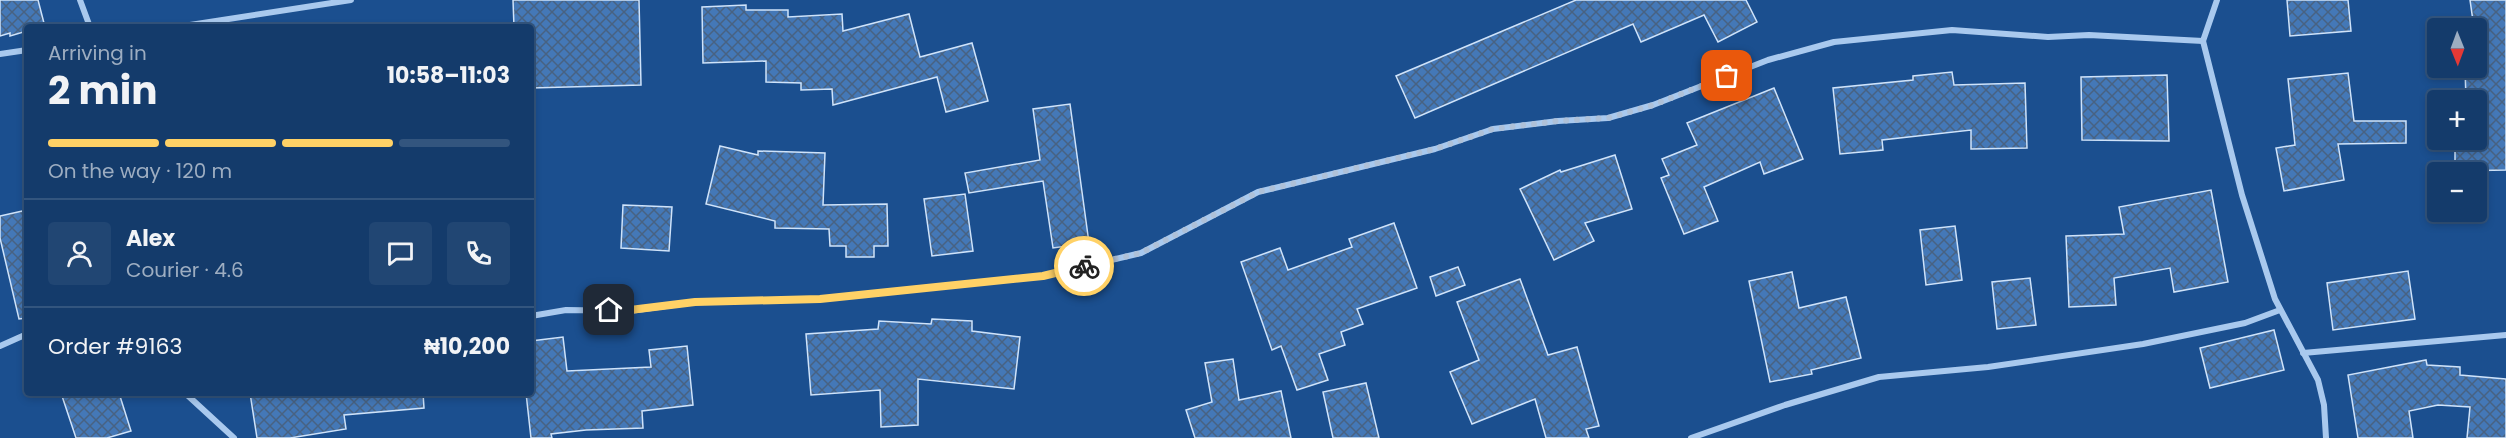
<!DOCTYPE html>
<meta charset="utf-8">
<style>
:root{--surface:#143b6b;--page:#214673;--text:#f1f3f6;--muted:#9dadc1;--line:#33557e;--accent:#ffd166}
body{margin:0;font-family:Poppins,sans-serif;background:var(--page);color:var(--text);height:100vh;display:flex;flex-direction:column;font-size:22px;white-space:nowrap}
*{box-sizing:border-box;margin:0}
p{font-size:20px;color:var(--muted)}
.icon{flex:none;width:33px;height:33px;fill:none;stroke:currentColor;stroke-width:2;stroke-linecap:round;stroke-linejoin:round}
.map{position:relative;flex:1;overflow:hidden}
.panel{position:absolute;left:24px;top:24px;width:510px;height:372px;display:flex;flex-direction:column;background:var(--surface);border-radius:6px;box-shadow:0 3px 9px #0003,0 0 0 2px var(--line)}
.panel>*{flex:none}
.needle{width:39px;rotate:179deg}
.buttons{position:absolute;left:2427px;top:18px;display:grid;gap:12px}
.buttons a{display:grid;place-items:center;width:60px;height:60px;border-radius:6px;background:var(--surface);box-shadow:0 3px 9px #0003,0 0 0 2px var(--line);font-size:30px}
.pin{position:absolute;display:grid;place-items:center;width:51px;height:51px;color:#fff;margin:-26px;border-radius:12px;box-shadow:0 3px 9px #0006}
.courier{position:absolute;display:grid;place-items:center;width:60px;height:60px;margin:-30px;border:4px solid #ffd166;border-radius:50%;background:#fff;color:#222;box-shadow:0 2px 8px #0007}
.summary em{font-style:normal;font-weight:700}
.summary div{display:flex;flex-direction:column-reverse}
.summary{display:flex;align-items:center;justify-content:space-between;height:102px;padding:0 24px}
h1{font-size:39px;font-weight:700;line-height:45px}
.bar{display:grid;grid-template-columns:repeat(4,1fr);gap:9px 6px;align-content:center;height:72px;padding:0 24px}
.bar i{height:8px;border-radius:4px;background:var(--line)}
.bar .selected{background:var(--accent)}
.bar p{grid-column:span 4}
.line{display:flex;align-items:center;gap:15px;padding:0 24px;border-top:2px solid var(--line)}
.line div{flex:1}
.round{display:grid;place-items:center;flex:none;width:63px;height:63px;border-radius:6px;background:var(--page)}
.map>svg:first-child{display:block}
.building{fill:url(#building-cross-hatch);stroke:#cfe3fa;stroke-width:1.5}
.lines{fill:none;stroke-linecap:round;stroke-linejoin:round}
.street{stroke:#a9c9ee;stroke-width:6}
.done{stroke:#afc1d8;stroke-width:6;stroke-dasharray:0 10.8}
.route{stroke:#ffd166;stroke-width:8}
</style>
<div class="map">
<svg width="2506" height="438" viewBox="0 0 2506 438">
<defs>
<pattern id="building-cross-hatch" width="8" height="8" patternUnits="userSpaceOnUse" patternTransform="scale(1.5)"><rect width="8" height="8" fill="#4478b7"/><path d="M0 0l8 8M0 8l8-8" fill="none" stroke="#486282"/></pattern>
</defs>
<rect width="100%" height="100%" fill="#1b4f8f"/>
<g class="building">
<path d="M0,0H38L45,27H27V31L10,36V33L0,36Z"/>
<path d="M513,0H639L641,85L531,88V27H514Z"/>
<path d="M1576,0H1746L1757,22L1718,42L1704,15L1641,42L1633,24L1415,118L1396,76Z"/>
<path d="M2287,0H2348L2351,31L2290,36Z"/>
<path d="M2470,0H2506V170L2455,171V140H2476V100H2466L2465,68H2476V28H2474Z"/>
<path d="M746,5V10H788V17L842,14L843,31L909,14L920,57L972,43L988,101L946,112L937,77L833,105L832,89L801,90V83L766,82V61L703,63L702,7Z"/>
<path d="M1952,72L1954,85L2025,83L2027,148L1971,149V130L1882,140L1883,150L1840,154L1833,88L1913,80V76Z"/>
<path d="M2348,73L2354,121H2406V143L2338,144L2344,180L2284,191L2276,148L2295,145L2288,79Z"/>
<path d="M2167,75L2169,141L2082,140L2081,77Z"/>
<path d="M1774,88L1803,159L1764,174L1760,162L1704,187L1718,221L1684,234L1661,178L1669,175L1662,159L1697,145L1687,123Z"/>
<path d="M1070,104L1089,243L1053,248L1043,181L969,193L965,173L1040,160L1033,109Z"/>
<path d="M720,146L758,155V151L825,153L823,205L887,204L888,246H874V257H846V246H830L829,229L775,228V221L706,204Z"/>
<path d="M1615,155L1632,209L1585,223L1594,241L1554,260L1520,189L1560,170L1561,172Z"/>
<path d="M2211,190L2228,282L2174,292L2170,268L2114,278L2116,305L2069,307L2066,236L2124,234L2119,207Z"/>
<path d="M965,194L973,251L932,256L924,199Z"/>
<path d="M623,205L672,207L669,251L621,248Z"/>
<path d="M27,210V318L19,319L0,238V216Z"/>
<path d="M1394,223L1417,288L1357,309L1363,324L1341,332L1345,345L1319,354L1328,380L1297,390L1281,346L1272,350L1241,262L1280,248L1288,270L1352,247L1349,239Z"/>
<path d="M1955,226L1962,280L1926,285L1920,230Z"/>
<path d="M1458,267L1465,285L1436,296L1430,277Z"/>
<path d="M2408,271L2415,319L2333,330L2327,283Z"/>
<path d="M1792,272L1799,308L1846,297L1861,358L1811,370L1812,374L1770,382L1749,281Z"/>
<path d="M2030,278L2036,325L1997,329L1992,282Z"/>
<path d="M1520,279L1548,355L1577,347L1599,426L1586,429L1589,438H1546L1535,399L1472,424L1450,372L1479,360L1457,302Z"/>
<path d="M932,319L972,321V331L1020,337L1014,389L918,379V425L881,427L880,390L811,395L806,334L878,329L879,321L931,324Z"/>
<path d="M2274,330L2284,370L2210,388L2200,348Z"/>
<path d="M563,337L567,371L651,367L649,350L687,346L693,405L642,411L643,428L586,430L551,434L552,438H531L526,393H531V341Z"/>
<path d="M1233,359L1239,400L1281,391L1291,438H1195L1186,410L1212,402L1205,363Z"/>
<path d="M2426,360L2427,365L2460,367V375L2506,379V438H2467L2470,407L2438,405L2409,411L2413,438H2358L2348,375Z"/>
<path d="M1366,383L1379,438H1333L1323,392Z"/>
<path d="M61,393H119L131,431L107,438H76Z"/>
<path d="M250,393H423L424,408L344,415L346,429L290,438H257Z"/>
</g>
<g class="lines">
<g class="street">
<path d="M80,0L90,27"/>
<path d="M177,27L351,0"/>
<path d="M2203,41L2242,195L2275,299L2318,380L2324,405L2326,438"/>
<path d="M0,54L27,50"/>
<path d="M531,316L566,310L630,311L695,302L820,299L1043,276L1141,253L1258,192L1435,149L1493,129L1558,121L1608,118L1653,105L1768,60L1834,42L1952,30L2048,37L2089,35L2203,41L2217,0"/>
<path d="M0,346L27,334"/>
<path d="M2303,353L2506,335"/>
<path d="M185,393L234,438"/>
<path d="M1691,438L1785,405L1879,377L1988,367L2143,344L2245,323L2280,310"/>
</g>
</g>
<g class="lines">
<path class="done" d="M1084,266L1141,253L1258,192L1435,149L1493,129L1558,121L1608,118L1653,105L1727,76"/>
<path class="route" d="M609,310H630L695,302L820,299L1043,276L1084,266"/>
</g>
</svg>
<div class="buttons">
<a><svg class="needle" viewBox="-14 -14 28 28"><path d="M0-13l5 13h-10z" fill="#e53935"/><path d="M0 13l5-13h-10z" fill="#9dadc1"/></svg></a>
<a>+</a>
<a>−</a>
</div>
<div class="pin" style="left:1727px;top:76px;background:#ea580c"><svg class="icon" aria-label="bag" viewBox="0 0 24 24"><path d="M5 8h14l-1 12H6zM9 8a3 3 0 0 1 6 0"/></svg></div>
<div class="pin" style="left:609px;top:310px;background:#1f2937"><svg class="icon" aria-label="home" viewBox="0 0 24 24"><path d="M3 11l9-7 9 7M6 9v11h12V9"/></svg></div>
<div class="courier" style="left:1084px;top:266px"><svg class="icon" aria-label="bike" viewBox="0 0 24 24"><circle cx="6" cy="16" r="4"/><circle cx="18" cy="16" r="4"/><path d="M6 16l4-8h5l3 8M10 8l3 8H6M13 5h3"/></svg></div>
<section class="panel">
<div class="summary"><div><h1>2 min</h1><p>Arriving in</p></div><em>10:58–11:03</em></div>
<div class="bar"><i class="selected"></i><i class="selected"></i><i class="selected"></i><i></i><p>On the way · 120 m</p></div>
<div class="line" style="height:108px"><a class="round"><svg class="icon" aria-label="person" viewBox="0 0 24 24"><circle cx="12" cy="8" r="4"/><path d="M4 21q1-7 8-7t8 7"/></svg></a><div><b>Alex</b><p>Courier · 4.6</p></div><a class="round"><svg class="icon" aria-label="chat" viewBox="0 0 24 24"><path d="M4 5h16v11H9l-5 4z"/></svg></a><a class="round"><svg class="icon" aria-label="phone" viewBox="0 0 24 24"><path d="M5 4h4l2 5-3 2q2 4 5 5l2-3 5 2v4C11 20 4 13 5 4z"/></svg></a></div>
<div class="line" style="height:78px"><div>Order #9163</div><b>₦10,200</b></div>
</section>
</div>
